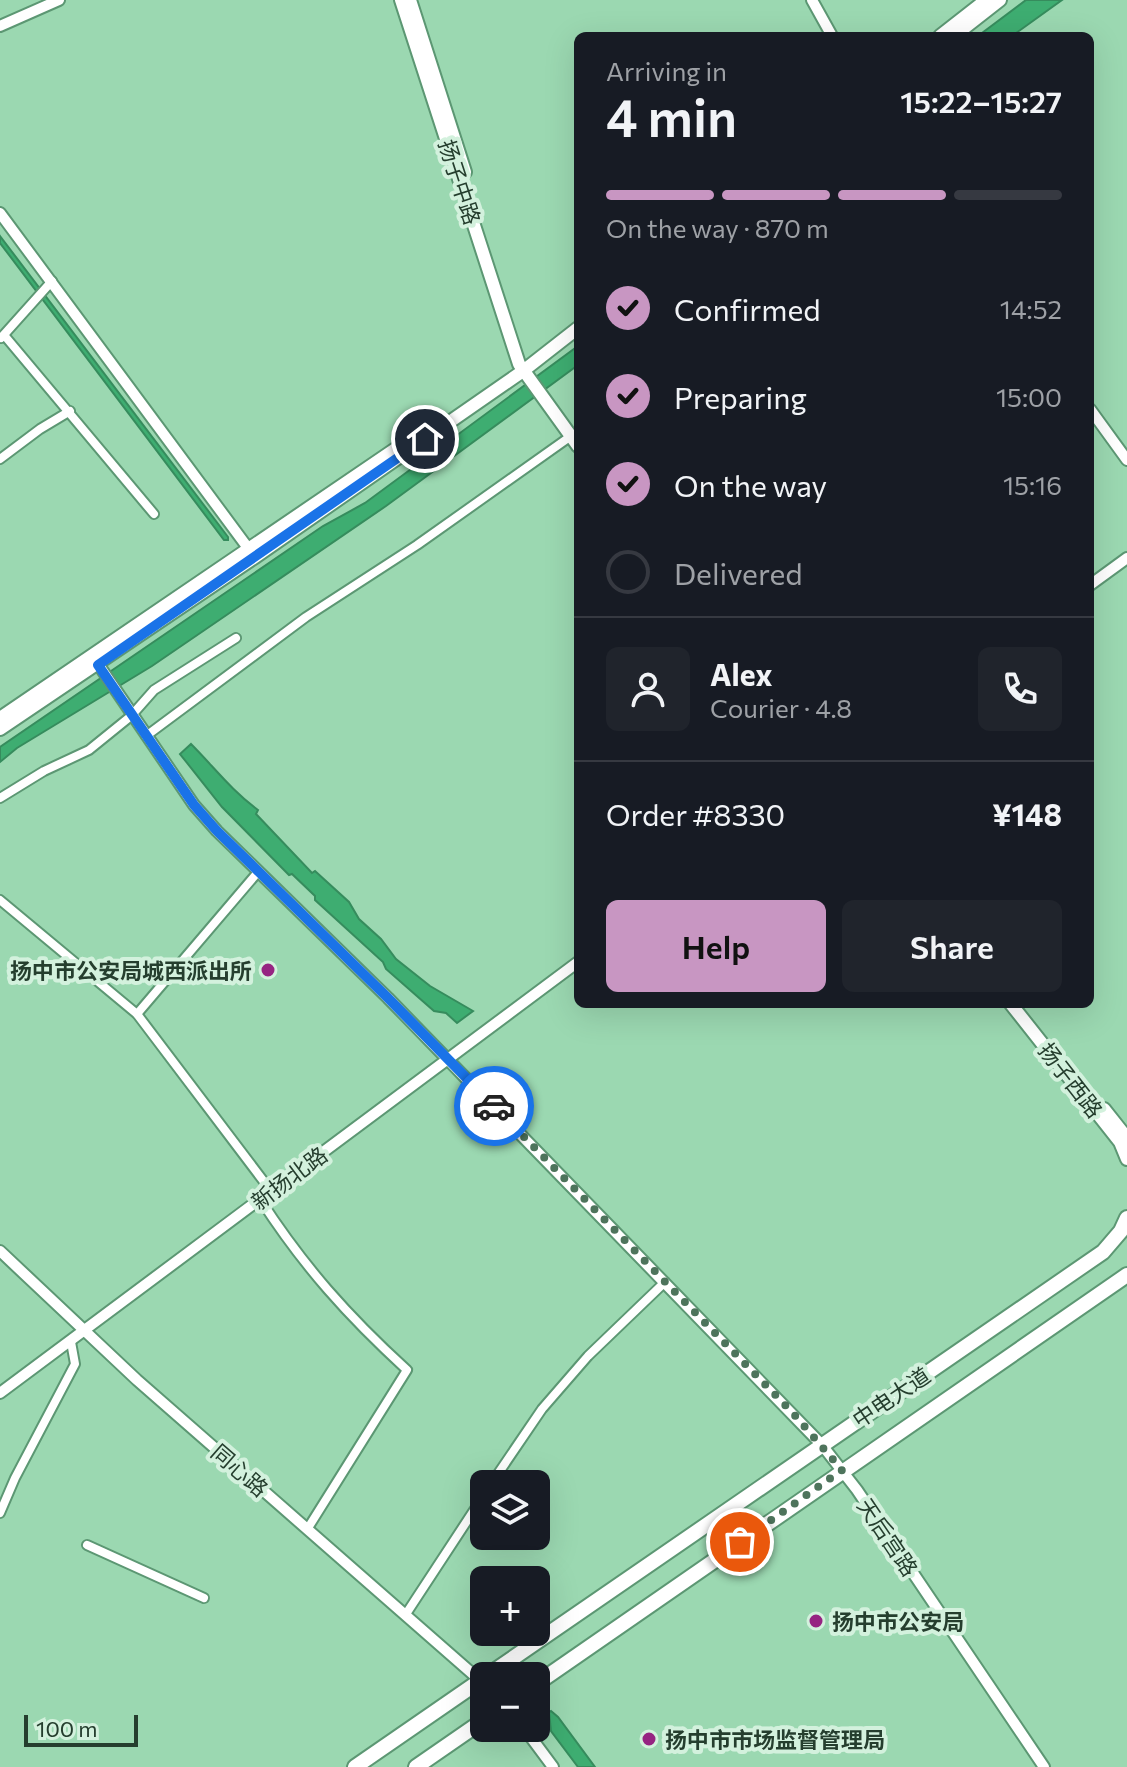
<!DOCTYPE html>
<meta charset="utf-8">
<style>
:root{--surface:#171b24;--page:#20242c;--text:#f1f3f6;--muted:#9ea1a6;--line:#363941;--accent:#c896c2}
body{margin:0;font-family:Commissioner,"Noto Sans SC",sans-serif;background:var(--page);color:var(--text);height:100vh;display:flex;flex-direction:column;font-size:30px;white-space:nowrap}
*{box-sizing:border-box;margin:0}
p{font-size:26px;color:var(--muted)}
.icon{flex:none;width:44px;height:44px;fill:none;stroke:currentColor;stroke-width:2;stroke-linecap:round;stroke-linejoin:round}
.map{position:relative;flex:1;overflow:hidden}
.sheet{position:absolute;left:574px;top:32px;width:520px;height:976px;display:flex;flex-direction:column;background:var(--surface);border-radius:12px;box-shadow:0 8px 32px #0002}
.sheet>*{flex:none}
.tools{position:absolute;left:470px;top:1470px;display:grid;gap:16px}
.tools a{display:grid;place-items:center;width:80px;height:80px;border-radius:12px;background:var(--surface);box-shadow:0 8px 32px #0002;font-size:40px}
.scale{position:absolute;left:24px;bottom:20px;width:114px;box-sizing:border-box;padding-left:8px;border:4px solid #253e2e;border-top:0;font-size:22px;line-height:28px;white-space:nowrap;color:#253e2e;-webkit-text-stroke:6px #d3f1dd;paint-order:stroke}
.pin{position:absolute;display:grid;place-items:center;width:68px;height:68px;color:#fff;margin:-34px;border:4px solid #fff;border-radius:50%;box-shadow:0 2px 8px #0007}
.courier{position:absolute;display:grid;place-items:center;width:80px;height:80px;margin:-40px;border:6px solid #1a73e8;border-radius:50%;background:#fff;color:#222;box-shadow:0 2px 10px #0007}
.summary em{font-style:normal;font-weight:600}
.summary div{display:flex;flex-direction:column-reverse}
.summary{display:flex;align-items:center;justify-content:space-between;height:136px;padding:0 32px}
h1{font-size:52px;font-weight:600;line-height:60px}
.bar{display:grid;grid-template-columns:repeat(4,1fr);gap:12px 8px;align-content:center;height:96px;padding:0 32px}
.bar i{height:10px;border-radius:6px;background:var(--line)}
.bar .active{background:var(--accent)}
.bar p{grid-column:span 4}
.line{display:flex;align-items:center;gap:20px;padding:0 32px;border-top:2px solid var(--line)}
.line div{flex:1}
.round{display:grid;place-items:center;flex:none;width:84px;height:84px;border-radius:12px;background:var(--page)}
ol{padding:0 32px;list-style:none}
li{display:flex;align-items:center;gap:24px;height:88px}
li p{margin-inline-start:auto}
li .icon{padding:8px;border-radius:50%;background:var(--accent);color:#111;stroke-width:4}
li:last-child{color:var(--muted)}
li i{width:44px;height:44px;border:4px solid var(--line);border-radius:50%}
.button{display:flex;gap:16px;margin-top:auto;padding:16px 32px}
.button a{flex:1;height:92px;border-radius:12px;background:var(--accent);color:#111;font-size:32px;font-weight:600;line-height:92px;text-align:center}
.button a+a{background:var(--page);color:var(--text)}
.map>svg:first-child{display:block}
.water{fill:#3ead71;stroke:#368c5d;stroke-width:2}
.lines{fill:none;stroke-linecap:round;stroke-linejoin:round}
.minor-casing{stroke:#5c9773;stroke-width:12}
.tertiary-casing{stroke:#5c9773;stroke-width:14}
.secondary-casing{stroke:#5c9773;stroke-width:16}
.primary-casing{stroke:#5c9773;stroke-width:18}
.minor{stroke:#fff;stroke-width:8}
.tertiary{stroke:#fff;stroke-width:10}
.secondary{stroke:#fff;stroke-width:12}
.primary{stroke:#fff;stroke-width:14}
.done{stroke:#4e745c;stroke-width:8;stroke-dasharray:0 14.4}
.route{stroke:#1a73e8;stroke-width:10}
.poi-dot{fill:#962482;stroke:#d3f1dd;stroke-width:3}
.labels{text-anchor:middle;dominant-baseline:central;stroke-width:8;stroke-linejoin:round;paint-order:stroke}
.street-label{font-size:22px;fill:#253e2e;stroke:#d3f1dd}
.poi-label{font-size:22px;font-weight:bold;fill:#253e2e;stroke:#d3f1dd;text-anchor:start}
</style>
<div class="map">
<svg width="1127" height="1767" viewBox="0 0 1127 1767">
<rect width="100%" height="100%" fill="#9bd8b1"/>
<g class="water">
<path d="M1026,0H1062L1012,36H978Z"/>
<path d="M0,236L228,537V540H224L0,243Z"/>
<path d="M578,346V365L386,506L152,666L17,748L0,762V747L323,526L365,503Z"/>
<path d="M191,744C214,767 231,790 258,810L256,814L312,873L315,871L349,902L359,919L381,939L396,959L430,986L473,1011L457,1023L446,1013L434,1011L386,969L383,962L315,900V896L292,874L289,875L222,807L180,754Z"/>
<path d="M551,1711L558,1717L595,1767H578L551,1731L549,1712Z"/>
</g>
<g class="lines">
<defs>
<g id="minor">
<path d="M4,335L154,514"/>
<path d="M1,338L52,281"/>
<path d="M0,459L40,429L70,411"/>
<path d="M146,736L306,617L417,545L571,436"/>
<path d="M0,798L44,771L89,750L131,716L154,690L236,638"/>
<path d="M0,900L137,1014L271,1191"/>
<path d="M137,1014L258,872"/>
<path d="M260,1199C304,1267 348,1316 407,1370L308,1528"/>
<path d="M491,1484L542,1409L588,1356L665,1282"/>
<path d="M0,1513L15,1478L75,1364L71,1342"/>
<path d="M87,1545L204,1598"/>
<path d="M406,1614L484,1495"/>
</g>
<g id="tertiary">
<path d="M812,0L832,36"/>
<path d="M0,26L59,0"/>
<path d="M0,213L251,552"/>
<path d="M1090,409L1127,460"/>
<path d="M1090,585L1127,558"/>
<path d="M94,658L194,805L217,831L388,998L822,1445L857,1490L1044,1767"/>
<path d="M0,1251L137,1380L483,1683"/>
<path d="M0,1393L578,962"/>
<path d="M524,1728L553,1767"/>
</g>
<g id="secondary">
<path d="M401,0L519,364L578,446"/>
<path d="M410,0L465,172"/>
<path d="M940,36L986,0"/>
<path d="M954,36L1000,0"/>
<path d="M0,718L416,435"/>
<path d="M0,729L255,557L523,371L578,328"/>
<path d="M1011,1004L1120,1142L1127,1159"/>
<path d="M1104,1109L1127,1138"/>
</g>
<g id="primary">
<path d="M487,1676L1103,1252L1121,1231L1127,1218"/>
<path d="M536,1684L1127,1275"/>
<path d="M355,1767L484,1678"/>
<path d="M416,1767L484,1720"/>
</g>
</defs>
<use href="#minor" class="minor-casing"/>
<use href="#tertiary" class="tertiary-casing"/>
<use href="#secondary" class="secondary-casing"/>
<use href="#primary" class="primary-casing"/>
<use href="#minor" class="minor"/>
<use href="#tertiary" class="tertiary"/>
<use href="#secondary" class="secondary"/>
<use href="#primary" class="primary"/>
</g>
<g class="lines">
<path class="done" d="M494,1106L792,1412L842,1470L740,1542"/>
<path class="route" d="M425,439L98,665L194,805L217,831L388,998L494,1106"/>
</g>
<g class="poi-dot">
<circle cx="268" cy="970" r="8"/>
<circle cx="816" cy="1621" r="8"/>
<circle cx="649" cy="1739" r="8"/>
</g>
<g class="labels">
<g class="street-label">
<text transform="translate(460 182) rotate(72)">扬子中路</text>
<text transform="translate(1071 1080) rotate(52)">扬子西路</text>
<text transform="translate(289 1178) rotate(-37)">新扬北路</text>
<text transform="translate(891 1397) rotate(-34)">中电大道</text>
<text transform="translate(240 1470) rotate(41)">同心路</text>
<text transform="translate(888 1537) rotate(56)">天后宫路</text>
</g>
<g class="poi-label">
<text x="252" y="970" text-anchor="end">扬中市公安局城西派出所</text>
<text x="832" y="1621">扬中市公安局</text>
<text x="665" y="1739">扬中市市场监督管理局</text>
</g>
</g>
</svg>
<div class="tools">
<a><svg class="icon" aria-label="layers" viewBox="0 0 24 24"><path d="M12 4l9 5-9 5-9-5zM3 14l9 5 9-5"/></svg></a>
<a>+</a>
<a>−</a>
</div>
<div class="scale">100 m</div>
<div class="pin" style="left:740px;top:1542px;background:#ea580c"><svg class="icon" aria-label="bag" viewBox="0 0 24 24"><path d="M5 8h14l-1 12H6zM9 8a3 3 0 0 1 6 0"/></svg></div>
<div class="pin" style="left:425px;top:439px;background:#1f2937"><svg class="icon" aria-label="home" viewBox="0 0 24 24"><path d="M3 11l9-7 9 7M6 9v11h12V9"/></svg></div>
<div class="courier" style="left:494px;top:1106px"><svg class="icon" aria-label="car" viewBox="0 0 24 24"><path d="M5 17H2v-5l4-1 3-4h7l3 4 3 1v5h-3M9 17h6M6 11h13"/><circle cx="7" cy="17" r="2"/><circle cx="17" cy="17" r="2"/></svg></div>
<section class="sheet">
<div class="summary"><div><h1>4 min</h1><p>Arriving in</p></div><em>15:22–15:27</em></div>
<div class="bar"><i class="active"></i><i class="active"></i><i class="active"></i><i></i><p>On the way · 870 m</p></div>
<ol>
<li><svg class="icon" aria-label="check" viewBox="0 0 24 24"><path d="M5 12l5 5 9-10"/></svg>Confirmed<p>14:52</p></li>
<li><svg class="icon" aria-label="check" viewBox="0 0 24 24"><path d="M5 12l5 5 9-10"/></svg>Preparing<p>15:00</p></li>
<li><svg class="icon" aria-label="check" viewBox="0 0 24 24"><path d="M5 12l5 5 9-10"/></svg>On the way<p>15:16</p></li>
<li><i></i>Delivered</li>
</ol>
<div class="line" style="height:144px"><a class="round"><svg class="icon" aria-label="person" viewBox="0 0 24 24"><circle cx="12" cy="8" r="4"/><path d="M4 21q1-7 8-7t8 7"/></svg></a><div><b>Alex</b><p>Courier · 4.8</p></div><a class="round"><svg class="icon" aria-label="phone" viewBox="0 0 24 24"><path d="M5 4h4l2 5-3 2q2 4 5 5l2-3 5 2v4C11 20 4 13 5 4z"/></svg></a></div>
<div class="line" style="height:104px"><div>Order #8330</div><b>¥148</b></div>
<div class="button"><a>Help</a><a>Share</a></div>
</section>
</div>
